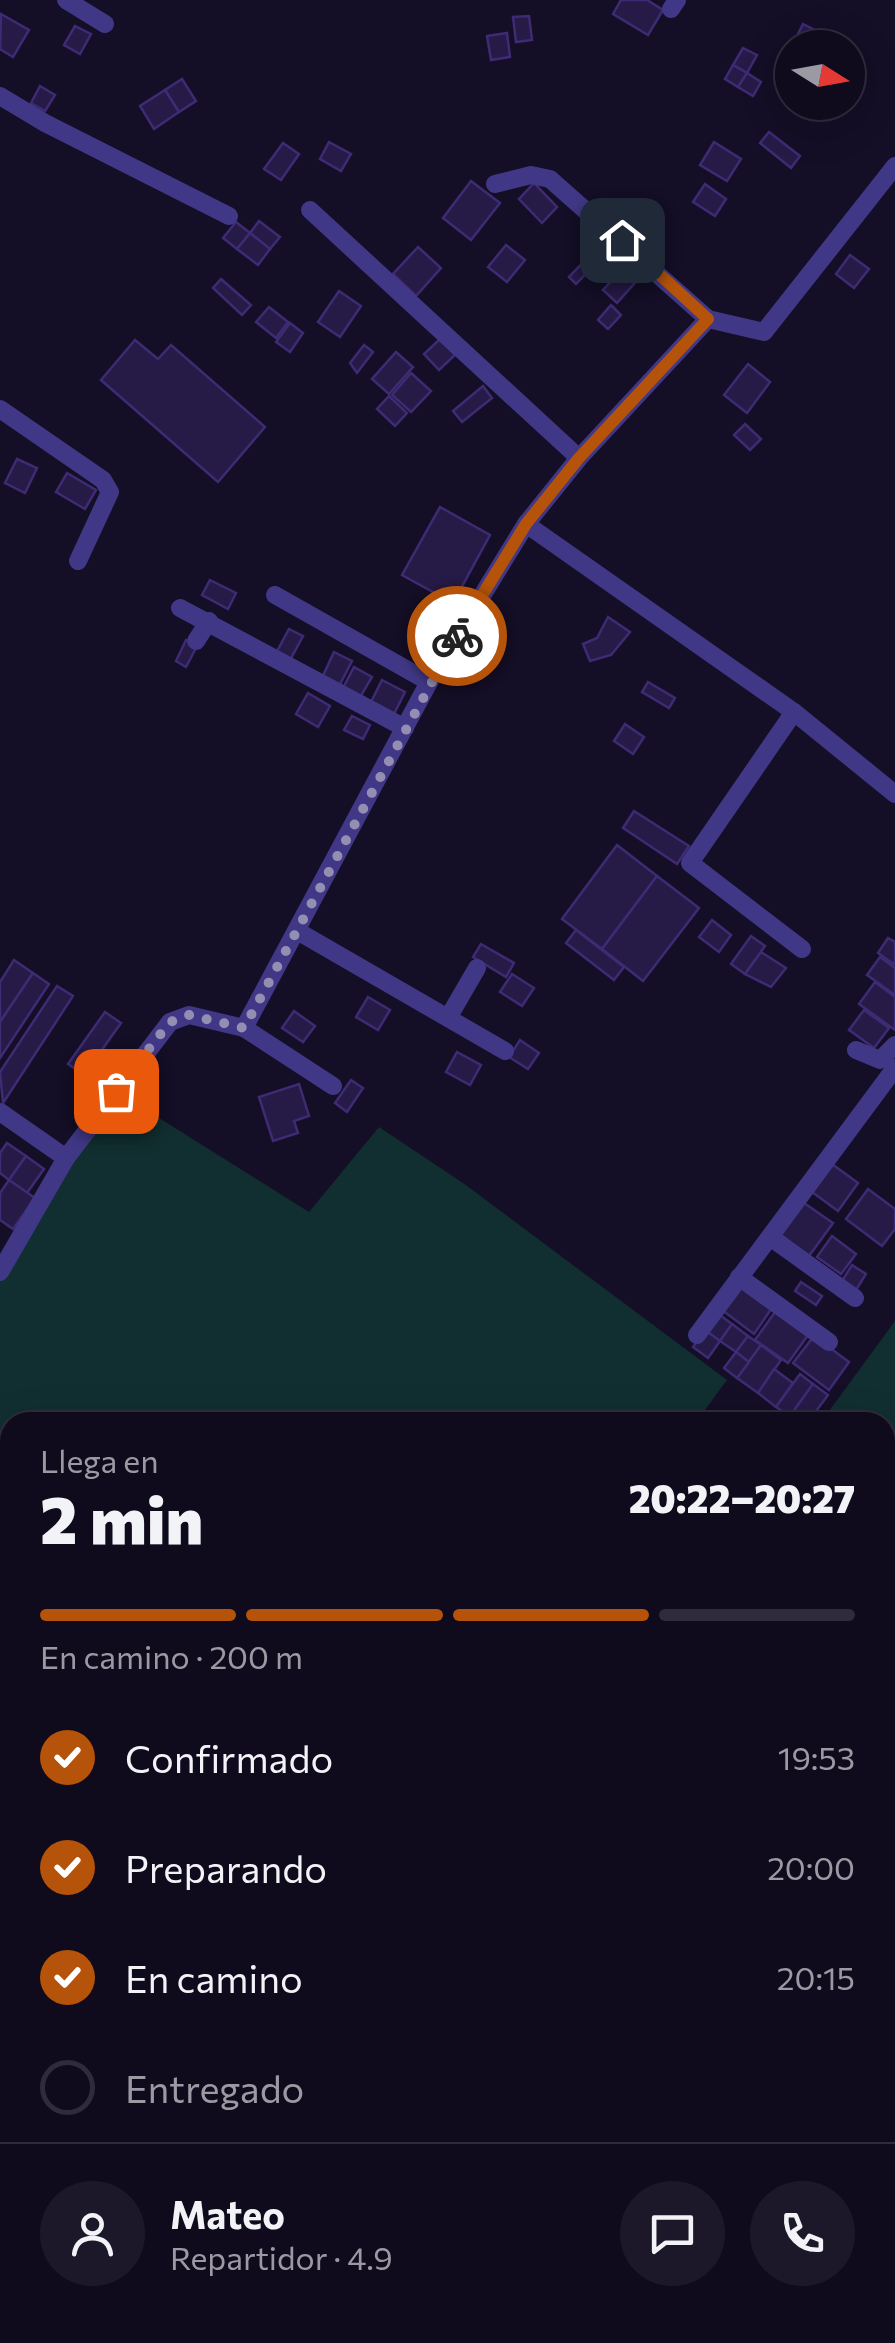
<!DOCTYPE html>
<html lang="es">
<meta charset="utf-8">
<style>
:root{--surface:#0f0a1c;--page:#1d1829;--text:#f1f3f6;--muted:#9b9aa3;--line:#2f2b3b;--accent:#b45309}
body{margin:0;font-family:Commissioner,sans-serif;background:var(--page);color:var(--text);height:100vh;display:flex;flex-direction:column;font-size:38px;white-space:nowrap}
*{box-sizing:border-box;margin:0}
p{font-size:32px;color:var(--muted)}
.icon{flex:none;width:55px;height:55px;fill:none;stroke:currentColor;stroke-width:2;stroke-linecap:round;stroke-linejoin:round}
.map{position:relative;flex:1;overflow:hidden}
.drawer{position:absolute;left:0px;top:1412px;width:895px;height:932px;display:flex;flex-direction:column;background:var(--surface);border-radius:30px 30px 0 0;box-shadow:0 10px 40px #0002,0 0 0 2px var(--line)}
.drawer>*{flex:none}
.needle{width:65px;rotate:101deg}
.controls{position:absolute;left:775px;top:30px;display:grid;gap:20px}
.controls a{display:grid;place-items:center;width:90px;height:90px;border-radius:50%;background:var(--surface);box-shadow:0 10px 40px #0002,0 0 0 2px var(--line);font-size:50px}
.pin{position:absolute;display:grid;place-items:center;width:85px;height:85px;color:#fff;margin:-42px;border-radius:20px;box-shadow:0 5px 15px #0006}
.courier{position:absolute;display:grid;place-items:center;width:100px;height:100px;margin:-50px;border:8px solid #b45309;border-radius:50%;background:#fff;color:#222;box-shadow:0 2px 12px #0007}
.overview em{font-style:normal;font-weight:800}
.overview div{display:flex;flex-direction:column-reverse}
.overview{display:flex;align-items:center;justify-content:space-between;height:170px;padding:0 40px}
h1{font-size:65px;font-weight:800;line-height:75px}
.bar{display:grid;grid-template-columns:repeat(4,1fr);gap:15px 10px;align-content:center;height:120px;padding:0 40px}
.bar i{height:12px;border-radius:8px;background:var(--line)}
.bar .active{background:var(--accent)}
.bar p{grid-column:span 4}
.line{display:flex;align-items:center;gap:25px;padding:0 40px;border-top:2px solid var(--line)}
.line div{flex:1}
.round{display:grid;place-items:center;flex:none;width:105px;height:105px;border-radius:52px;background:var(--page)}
ol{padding:0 40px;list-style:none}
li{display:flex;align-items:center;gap:30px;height:110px}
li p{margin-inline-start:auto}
li .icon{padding:10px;border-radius:50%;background:var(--accent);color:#fff;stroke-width:4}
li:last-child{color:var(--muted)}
li i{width:55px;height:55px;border:5px solid var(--line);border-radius:50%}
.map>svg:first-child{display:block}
.green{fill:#112f30}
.building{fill:#261a47;stroke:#3e2b74;stroke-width:2.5}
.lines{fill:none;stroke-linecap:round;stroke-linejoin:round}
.minor{stroke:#403886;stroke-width:18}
.done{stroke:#958eb3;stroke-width:10;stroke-dasharray:0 18}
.route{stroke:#b45309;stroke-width:12}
</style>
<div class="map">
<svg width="895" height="2343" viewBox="0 0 895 2343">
<rect width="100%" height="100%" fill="#140e26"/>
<g class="green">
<path d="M116,1091L309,1212L379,1127L463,1183L727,1380L696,1422H10V2054L0,2047V1272Z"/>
<path d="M895,1321V1484L885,1478V1422H821Z"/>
<path d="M10,2095V2335H713L724,2343H0V2108Z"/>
</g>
<g class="building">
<path d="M621,0H647L663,10L648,35L613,14Z"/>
<path d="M1,14L29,30L13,57L0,49Z"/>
<path d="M529,16L532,40L516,42L513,17Z"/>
<path d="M803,24L821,33L813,48H792V54L789,52Z"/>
<path d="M75,26L91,34L80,54L64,45Z"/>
<path d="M507,33L510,57L491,60L487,36Z"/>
<path d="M743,48L757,55L747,73L733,65Z"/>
<path d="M733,65L747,73L738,87L725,79Z"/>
<path d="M747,73L761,82L753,96L738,87Z"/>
<path d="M182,79L196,101L179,112L165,90Z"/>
<path d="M40,86L55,95L45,111L31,103Z"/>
<path d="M165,90L179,112L154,129L140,106Z"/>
<path d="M769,132L800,156L791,168L760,143Z"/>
<path d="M329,142L351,154L341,171L320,159Z"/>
<path d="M714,142L741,159L727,181L700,165Z"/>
<path d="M283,143L299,154L281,180L264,169Z"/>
<path d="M471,181L500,203L471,240L443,218Z"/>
<path d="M534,183L557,207L542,223L519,199Z"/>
<path d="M705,184L726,199L715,216L693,202Z"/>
<path d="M259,221L280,237L270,249L250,233Z"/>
<path d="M236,222L250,233L237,249L223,238Z"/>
<path d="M250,233L270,249L258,265L237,249Z"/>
<path d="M506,245L525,260L507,282L488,267Z"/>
<path d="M600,245L607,252L576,284L569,277Z"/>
<path d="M418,247L441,268L416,296L393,274Z"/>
<path d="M850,255L869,269L854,288L836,274Z"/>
<path d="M628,263L641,276L617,303L603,290Z"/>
<path d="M221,279L251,305L242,315L213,288Z"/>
<path d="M339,291L361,306L340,337L318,322Z"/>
<path d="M611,305L621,315L608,329L598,320Z"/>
<path d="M269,307L288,322L276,338L256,322Z"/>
<path d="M290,323L303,333L290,352L276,342Z"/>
<path d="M440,339L455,355L439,370L424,354Z"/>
<path d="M135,340L158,359L171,345L265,427L218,482L101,380Z"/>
<path d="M364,345L373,352L357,373L350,363Z"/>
<path d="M396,352L413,367L389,394L372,379Z"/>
<path d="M748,364L770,382L747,413L724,395Z"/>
<path d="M411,373L431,391L411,412L392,395Z"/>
<path d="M483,386L492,398L462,422L453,411Z"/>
<path d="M389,396L407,413L395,426L377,409Z"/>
<path d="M745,424L761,439L750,450L734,435Z"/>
<path d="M17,459L37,468L25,493L5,483Z"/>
<path d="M67,473L96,490L85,509L56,492Z"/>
<path d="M440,507L490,535L453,603L402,575Z"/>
<path d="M210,580L236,593L228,609L202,595Z"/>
<path d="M419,615L437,625L429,640L411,630Z"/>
<path d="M608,617L630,632L611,655L590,661L583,644L597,638Z"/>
<path d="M289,629L303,636L289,662L275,655Z"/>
<path d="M186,640L197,646L186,667L176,661Z"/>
<path d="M334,652L352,661L338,688L321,680Z"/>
<path d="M354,667L372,677L359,699L342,690Z"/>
<path d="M382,680L405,692L394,714L371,702Z"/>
<path d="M648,682L675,698L669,708L642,692Z"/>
<path d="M308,693L330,706L318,727L296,714Z"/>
<path d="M352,716L370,725L363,739L344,730Z"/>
<path d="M625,724L644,737L633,754L614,741Z"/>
<path d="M634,811L689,846L677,864L623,828Z"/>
<path d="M617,845L657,876L602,949L562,919Z"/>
<path d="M657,876L699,908L643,981L602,949Z"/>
<path d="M712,920L731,935L719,952L699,937Z"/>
<path d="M576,930L624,967L614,980L566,943Z"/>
<path d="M751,936L765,946L745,974L731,964Z"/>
<path d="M888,938L895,942V965L878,953Z"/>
<path d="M481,944L514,963L506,977L473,957Z"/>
<path d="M761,952L786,968L771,987L745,974Z"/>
<path d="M880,957L895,968V995L867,975Z"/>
<path d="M14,960L33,973L0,1022V982Z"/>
<path d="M33,973L49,984L0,1058V1022Z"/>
<path d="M512,974L534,988L522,1006L500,992Z"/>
<path d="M875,982L895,997V1030L859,1004Z"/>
<path d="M57,986L73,996L3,1103L0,1072Z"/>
<path d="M368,997L390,1010L378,1030L356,1017Z"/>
<path d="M864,1010L889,1028L874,1048L849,1030Z"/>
<path d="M294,1011L315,1026L303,1042L282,1028Z"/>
<path d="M105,1012L121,1023L84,1075L68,1064Z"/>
<path d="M520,1040L539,1053L528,1069L509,1057Z"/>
<path d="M457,1052L481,1065L470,1085L446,1072Z"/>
<path d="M351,1080L363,1088L347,1112L335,1103Z"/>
<path d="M299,1084L309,1116L294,1121L298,1133L273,1141L259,1097Z"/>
<path d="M7,1143L26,1156L9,1180L0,1173V1153Z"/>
<path d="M26,1156L44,1169L27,1193L9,1180Z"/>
<path d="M832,1164L858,1183L838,1211L812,1192Z"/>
<path d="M9,1180L35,1198L13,1229L0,1220V1193Z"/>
<path d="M868,1189L895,1209V1229L882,1246L846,1219Z"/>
<path d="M804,1203L833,1223L809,1256L781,1235Z"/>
<path d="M832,1236L856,1254L841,1274L817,1257Z"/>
<path d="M852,1265L866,1274L856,1290L842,1281Z"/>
<path d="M741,1281L774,1305L754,1334L722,1310Z"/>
<path d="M801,1282L822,1296L816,1305L795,1291Z"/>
<path d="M778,1308L811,1331L788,1363L755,1340Z"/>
<path d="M717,1313L732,1324L720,1341L705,1330Z"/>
<path d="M732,1324L748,1336L736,1352L720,1341Z"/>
<path d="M705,1330L720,1341L708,1358L693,1347Z"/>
<path d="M748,1336L761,1345L749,1362L736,1352Z"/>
<path d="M814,1336L849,1362L829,1390L793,1363Z"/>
<path d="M761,1345L781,1360L758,1393L737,1378Z"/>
<path d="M736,1352L749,1362L737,1378L724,1368Z"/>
<path d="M774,1369L793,1383L776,1407L758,1393Z"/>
<path d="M800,1374L813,1384L790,1416L776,1407Z"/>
<path d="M813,1384L828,1395L808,1422H798L790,1416Z"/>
</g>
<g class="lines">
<g class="minor">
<path d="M66,0L105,24"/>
<path d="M671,9L677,0"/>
<path d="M0,96L45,123L229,216"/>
<path d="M495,184L531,175L550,179L708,319L764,332L895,166"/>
<path d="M310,210L579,458"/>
<path d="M0,409L103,480L110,492L78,561"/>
<path d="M526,524L794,712L895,794"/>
<path d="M275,595L429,682"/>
<path d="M180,608L405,728"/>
<path d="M196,641L209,621"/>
<path d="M794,712L690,863L802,949"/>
<path d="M299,932L505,1051"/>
<path d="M448,1018L477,968"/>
<path d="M244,1028L333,1086"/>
<path d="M856,1050L880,1060L895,1045"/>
<path d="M0,1112L66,1158"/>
<path d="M770,1237L855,1298"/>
<path d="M0,1272L66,1158L170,1022L189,1015L244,1028L429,682L526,524L579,458L708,319"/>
<path d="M739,1277L829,1342"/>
<path d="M697,1335L895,1068"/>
<path d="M885,2293L895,2280"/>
<path d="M847,2343L853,2335"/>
</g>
</g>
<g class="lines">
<path class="done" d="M116,1091L170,1022L189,1015L244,1028L457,636"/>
<path class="route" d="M457,636L526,524L579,458L708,319L622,240"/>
</g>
</svg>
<div class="controls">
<a><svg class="needle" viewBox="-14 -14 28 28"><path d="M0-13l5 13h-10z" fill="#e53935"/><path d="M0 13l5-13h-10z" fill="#9b9aa3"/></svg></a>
</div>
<div class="pin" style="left:116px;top:1091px;background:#ea580c"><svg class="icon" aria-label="bag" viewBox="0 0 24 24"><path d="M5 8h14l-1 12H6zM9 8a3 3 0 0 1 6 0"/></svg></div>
<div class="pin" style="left:622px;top:240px;background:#1f2937"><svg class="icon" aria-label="home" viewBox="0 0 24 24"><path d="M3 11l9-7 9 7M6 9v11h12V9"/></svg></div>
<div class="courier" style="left:457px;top:636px"><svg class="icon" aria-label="bike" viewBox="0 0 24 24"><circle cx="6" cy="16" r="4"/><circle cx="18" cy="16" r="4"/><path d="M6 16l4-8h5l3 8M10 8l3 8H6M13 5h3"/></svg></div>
<section class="drawer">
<div class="overview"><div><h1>2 min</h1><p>Llega en</p></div><em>20:22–20:27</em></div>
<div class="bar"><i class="active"></i><i class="active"></i><i class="active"></i><i></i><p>En camino · 200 m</p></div>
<ol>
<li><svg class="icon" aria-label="check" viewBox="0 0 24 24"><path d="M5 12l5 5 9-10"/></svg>Confirmado<p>19:53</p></li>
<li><svg class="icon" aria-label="check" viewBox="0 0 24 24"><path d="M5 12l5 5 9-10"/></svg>Preparando<p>20:00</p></li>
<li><svg class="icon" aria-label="check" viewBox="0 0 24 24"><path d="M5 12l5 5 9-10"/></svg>En camino<p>20:15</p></li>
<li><i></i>Entregado</li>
</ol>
<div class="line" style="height:180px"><a class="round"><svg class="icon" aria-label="person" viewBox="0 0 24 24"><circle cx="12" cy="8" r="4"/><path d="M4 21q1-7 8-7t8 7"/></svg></a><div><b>Mateo</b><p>Repartidor · 4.9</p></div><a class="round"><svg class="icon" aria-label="chat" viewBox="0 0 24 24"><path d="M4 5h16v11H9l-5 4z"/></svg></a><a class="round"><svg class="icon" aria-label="phone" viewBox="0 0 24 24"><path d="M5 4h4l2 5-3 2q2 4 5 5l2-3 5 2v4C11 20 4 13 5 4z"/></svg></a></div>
</section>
</div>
